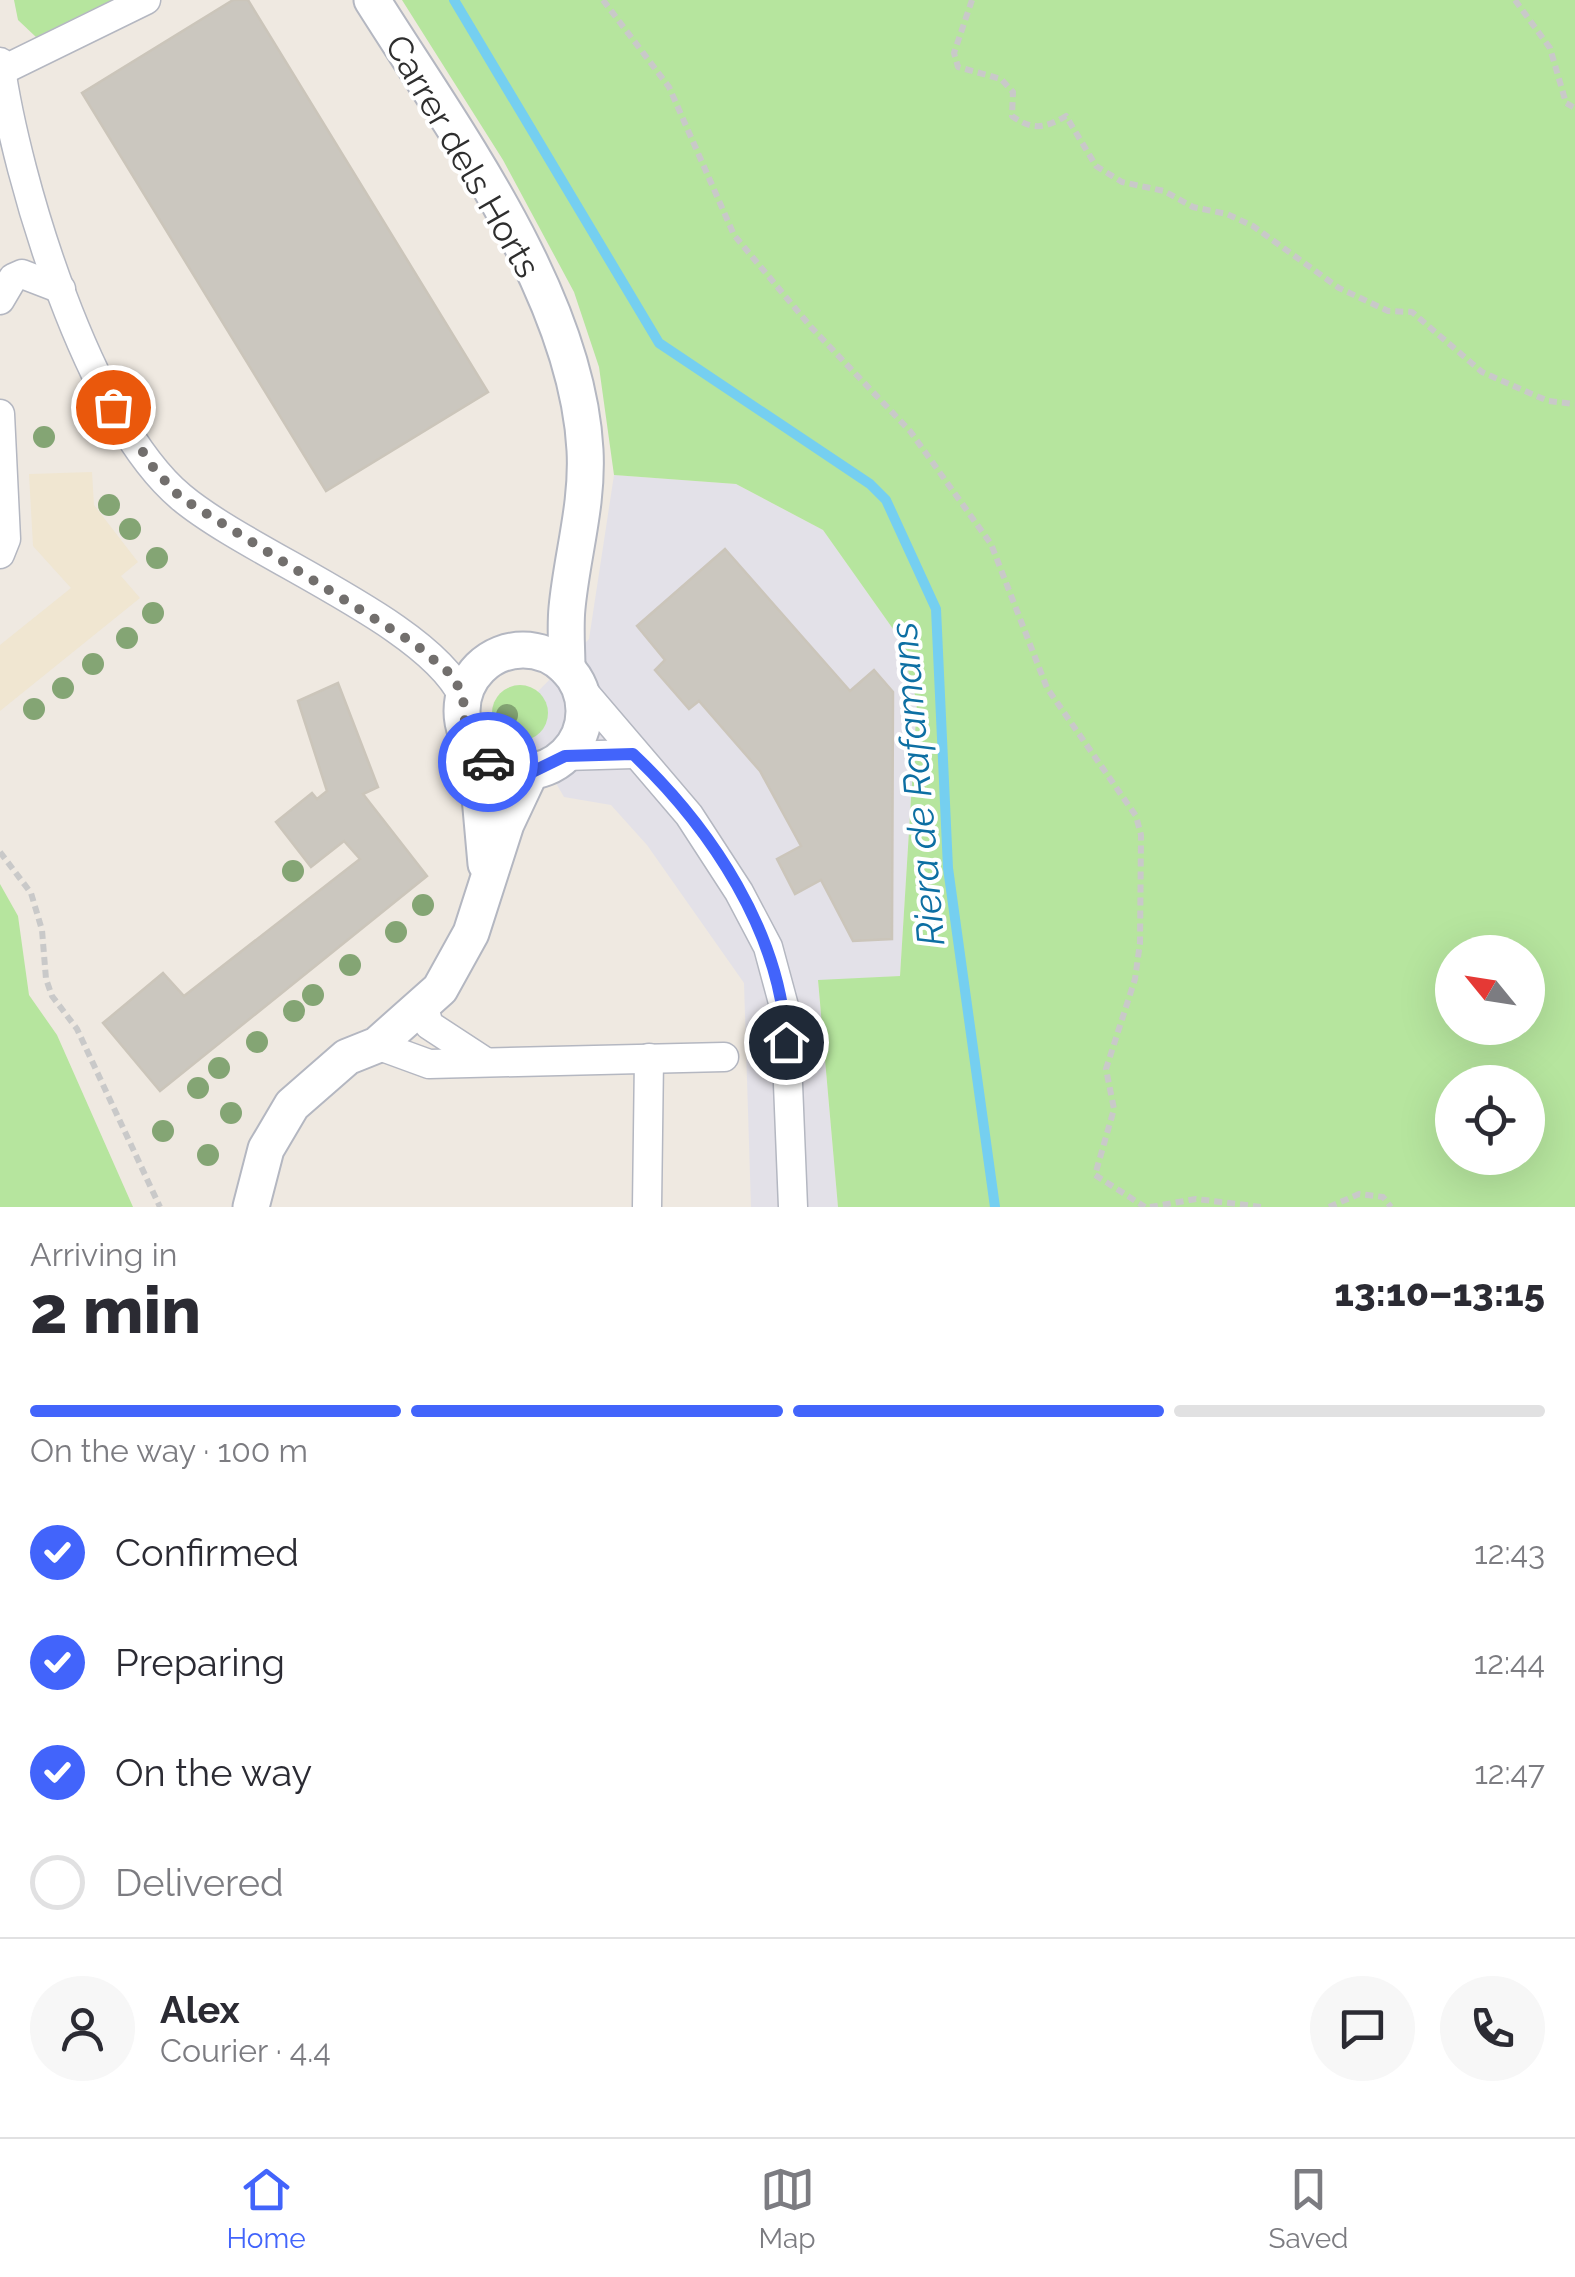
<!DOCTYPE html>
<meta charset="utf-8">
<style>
:root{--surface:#fff;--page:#f7f7f7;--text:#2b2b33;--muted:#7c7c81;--line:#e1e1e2;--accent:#4264fb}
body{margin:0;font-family:Raleway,sans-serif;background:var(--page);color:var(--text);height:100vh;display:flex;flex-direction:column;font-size:38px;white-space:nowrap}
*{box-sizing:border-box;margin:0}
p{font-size:32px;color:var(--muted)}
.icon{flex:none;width:55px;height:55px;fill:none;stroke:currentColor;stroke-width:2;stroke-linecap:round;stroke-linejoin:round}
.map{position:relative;height:1207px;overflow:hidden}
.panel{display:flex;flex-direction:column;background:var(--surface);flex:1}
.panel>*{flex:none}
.needle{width:65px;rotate:300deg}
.controls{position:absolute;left:1435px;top:935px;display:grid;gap:20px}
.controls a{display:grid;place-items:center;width:110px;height:110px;border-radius:50%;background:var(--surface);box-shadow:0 10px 40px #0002;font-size:50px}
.pin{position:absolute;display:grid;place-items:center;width:85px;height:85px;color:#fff;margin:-42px;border:5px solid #fff;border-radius:50%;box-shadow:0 2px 10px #0007}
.courier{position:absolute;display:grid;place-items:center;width:100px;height:100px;margin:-50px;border:8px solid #4264fb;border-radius:50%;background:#fff;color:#222;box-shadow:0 2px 12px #0007}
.summary em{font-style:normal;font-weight:800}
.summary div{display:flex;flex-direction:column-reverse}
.summary{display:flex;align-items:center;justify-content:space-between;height:170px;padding:0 30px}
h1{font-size:65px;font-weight:800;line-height:75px}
.bar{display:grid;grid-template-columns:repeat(4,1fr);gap:15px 10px;align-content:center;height:120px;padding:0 30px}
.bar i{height:12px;border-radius:8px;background:var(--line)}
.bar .selected{background:var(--accent)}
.bar p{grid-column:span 4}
.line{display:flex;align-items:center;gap:25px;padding:0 30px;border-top:2px solid var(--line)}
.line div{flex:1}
.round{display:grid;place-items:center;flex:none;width:105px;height:105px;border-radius:52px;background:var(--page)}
ol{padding:0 30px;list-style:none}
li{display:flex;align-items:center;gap:30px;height:110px}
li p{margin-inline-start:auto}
li .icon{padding:10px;border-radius:50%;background:var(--accent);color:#fff;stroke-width:4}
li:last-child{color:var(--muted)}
li i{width:55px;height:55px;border:5px solid var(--line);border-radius:50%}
.menu{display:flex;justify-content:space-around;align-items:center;height:140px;border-top:2px solid var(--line);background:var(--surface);font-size:28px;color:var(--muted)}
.menu a{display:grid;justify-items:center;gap:5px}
.menu .selected{color:var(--accent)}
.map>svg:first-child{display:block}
.industrial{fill:#e3e1e8}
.education{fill:#f0e6d1}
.green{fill:#b6e59e;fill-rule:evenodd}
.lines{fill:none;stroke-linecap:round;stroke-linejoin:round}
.stream{stroke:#75cff0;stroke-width:10}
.building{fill:#cbc7bf;stroke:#cbc5ba;stroke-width:2.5}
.minor-casing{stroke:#b4b7c1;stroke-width:31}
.tertiary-casing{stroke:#b4b7c1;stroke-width:39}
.path{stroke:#c9c9c9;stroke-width:6;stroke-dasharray:8 5;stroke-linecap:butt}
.minor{stroke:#fff;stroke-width:28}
.tertiary{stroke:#fff;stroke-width:35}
.tree{fill:#84a574}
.done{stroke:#726f6d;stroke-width:10;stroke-dasharray:0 18}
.route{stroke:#4264fb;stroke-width:12}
.labels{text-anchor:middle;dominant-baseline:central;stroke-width:8;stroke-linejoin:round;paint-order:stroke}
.street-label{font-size:35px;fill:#2e2e2e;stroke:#fff}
.water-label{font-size:38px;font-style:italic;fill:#0d6fa3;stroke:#fff}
</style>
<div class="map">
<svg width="1575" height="1207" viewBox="0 0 1575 1207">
<rect width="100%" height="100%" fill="#efe9e1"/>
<path class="industrial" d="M614,475L736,484L823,530L898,636L917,702L900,976L818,981L838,1207H751L744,983L647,845L611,805L564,797L516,714L589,639Z"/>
<path class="education" d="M92,472L94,505L138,562L121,576L140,598L0,711V645L71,588L33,546L29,474Z"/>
<g class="green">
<path d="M14,0H112L36,37L18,20Z"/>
<path d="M402,0H1575V1207H838L818,980L900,976L917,702L898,636L823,530L736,484L614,475L599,367L574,292L503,160ZM1528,952V1028H1452V952ZM1528,1082V1158H1452V1082Z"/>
<circle cx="520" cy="713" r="28"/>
<path d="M0,884L18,916L29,995L57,1035L133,1207H0Z"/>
</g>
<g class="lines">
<path class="stream" d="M454,0L659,343L870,484L886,500L936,609L948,868L995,1207"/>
</g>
<g class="building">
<path d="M233,0H248L488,392L326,491L82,93Z"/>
<path d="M725,549L850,691L874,670L893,692L892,939L853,941L821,880L795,894L777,859L801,846L760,771L699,701L689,709L655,670L665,660L637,626Z"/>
<path d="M338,683L378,787L363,794L427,876L160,1091L103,1023L163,973L184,996L360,859L344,841L311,867L276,822L312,793L317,799L327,791L298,701Z"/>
</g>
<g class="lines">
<defs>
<g id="minor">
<path d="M0,62C16,180 89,420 181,497C250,555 428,622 463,697"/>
<path d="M0,76L1,71L146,0"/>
<path d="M0,300L13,278L22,274L61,289"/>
<path d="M0,414L6,539L0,554"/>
<path d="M578,685L689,815L739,892L768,947L785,1010L793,1207"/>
<path d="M565,756L633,754"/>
<path d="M424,1008L429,1025L484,1061"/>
<path d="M377,1045L429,1064L724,1057"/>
<path d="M647,1207L649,1058"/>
</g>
<g id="tertiary">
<path d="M372,0C453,129 577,295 585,450C588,505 572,555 567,608C565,628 567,650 567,669"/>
<circle cx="523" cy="711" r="61"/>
<path d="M476,752L486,864"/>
<path d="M251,1207L266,1149L292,1105L347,1057L377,1045L440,989L471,933L506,824L530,773"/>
</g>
</defs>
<use href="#minor" class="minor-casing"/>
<use href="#tertiary" class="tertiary-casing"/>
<g class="path">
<path d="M603,0L669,87L734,235L811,327L910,431L991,544L1047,688L1136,816L1141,835L1140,943L1135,979L1106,1069L1114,1109L1095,1175L1145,1207"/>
<path d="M972,0L954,53L958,67L1001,79L1013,92L1012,116C1033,131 1045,128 1066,116L1096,166L1122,182L1164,191L1193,207L1227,214L1253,226L1339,288L1388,311L1412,312L1482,372L1548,401L1575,404"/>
<path d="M1515,0L1550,48L1566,103L1575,108"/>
<path d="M0,852L31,893L42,930L46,979L52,996L77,1029L160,1207"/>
<path d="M1150,1207L1196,1199L1262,1207"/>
<path d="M1329,1207L1359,1194L1383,1197L1391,1207"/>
</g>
<use href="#minor" class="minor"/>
<use href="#tertiary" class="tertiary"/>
</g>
<g class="tree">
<circle cx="44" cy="437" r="11"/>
<circle cx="109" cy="505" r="11"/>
<circle cx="130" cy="529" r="11"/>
<circle cx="157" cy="558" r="11"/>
<circle cx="153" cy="613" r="11"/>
<circle cx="127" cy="638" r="11"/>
<circle cx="93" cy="664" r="11"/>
<circle cx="63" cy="688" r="11"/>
<circle cx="34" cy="709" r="11"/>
<circle cx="507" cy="715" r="11"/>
<circle cx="293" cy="871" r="11"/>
<circle cx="423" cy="905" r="11"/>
<circle cx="396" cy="932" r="11"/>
<circle cx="350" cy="965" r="11"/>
<circle cx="313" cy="995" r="11"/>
<circle cx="294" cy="1011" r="11"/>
<circle cx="257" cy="1042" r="11"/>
<circle cx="219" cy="1068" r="11"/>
<circle cx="198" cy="1088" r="11"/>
<circle cx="231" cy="1113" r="11"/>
<circle cx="163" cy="1131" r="11"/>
<circle cx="208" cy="1155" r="11"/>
</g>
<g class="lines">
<path class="done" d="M113,407L155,470L180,497L415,644L453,676L463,697L466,736L488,762"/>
<path class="route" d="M488,762L509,772L530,773L565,756L633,754C711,828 781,933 786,1042"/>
</g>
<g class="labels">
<g class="street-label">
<text transform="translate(463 156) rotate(60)">Carrer dels Horts</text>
</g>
<g class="water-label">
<text transform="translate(917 784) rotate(-95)">Riera de Rafamans</text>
</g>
</g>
</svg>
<div class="controls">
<a><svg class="needle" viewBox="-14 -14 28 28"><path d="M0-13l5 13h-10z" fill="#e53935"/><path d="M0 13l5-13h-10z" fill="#7c7c81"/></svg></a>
<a><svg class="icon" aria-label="locate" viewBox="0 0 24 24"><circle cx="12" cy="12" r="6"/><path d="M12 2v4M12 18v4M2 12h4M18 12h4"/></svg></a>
</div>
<div class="pin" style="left:113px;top:407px;background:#ea580c"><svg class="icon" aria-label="bag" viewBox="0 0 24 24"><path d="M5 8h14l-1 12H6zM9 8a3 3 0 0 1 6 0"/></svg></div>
<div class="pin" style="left:786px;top:1042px;background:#1f2937"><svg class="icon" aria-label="home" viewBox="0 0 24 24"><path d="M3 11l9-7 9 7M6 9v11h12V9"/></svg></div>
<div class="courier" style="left:488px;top:762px"><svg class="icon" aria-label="car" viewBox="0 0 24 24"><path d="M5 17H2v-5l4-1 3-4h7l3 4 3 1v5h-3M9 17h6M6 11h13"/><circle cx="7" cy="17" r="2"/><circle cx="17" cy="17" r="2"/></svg></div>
</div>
<section class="panel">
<div class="summary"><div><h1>2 min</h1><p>Arriving in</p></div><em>13:10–13:15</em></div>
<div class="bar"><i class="selected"></i><i class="selected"></i><i class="selected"></i><i></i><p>On the way · 100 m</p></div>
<ol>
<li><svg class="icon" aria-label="check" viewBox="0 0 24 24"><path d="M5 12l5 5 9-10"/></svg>Confirmed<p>12:43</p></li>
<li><svg class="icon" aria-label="check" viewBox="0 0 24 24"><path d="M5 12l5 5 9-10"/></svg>Preparing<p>12:44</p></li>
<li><svg class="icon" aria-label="check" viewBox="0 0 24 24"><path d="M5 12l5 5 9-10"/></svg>On the way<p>12:47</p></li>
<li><i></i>Delivered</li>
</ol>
<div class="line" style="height:180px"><a class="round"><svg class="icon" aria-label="person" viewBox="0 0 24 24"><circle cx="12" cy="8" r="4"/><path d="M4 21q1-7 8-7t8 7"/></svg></a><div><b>Alex</b><p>Courier · 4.4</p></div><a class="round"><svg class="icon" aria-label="chat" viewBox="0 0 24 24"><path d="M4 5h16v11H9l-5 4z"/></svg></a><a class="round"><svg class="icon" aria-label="phone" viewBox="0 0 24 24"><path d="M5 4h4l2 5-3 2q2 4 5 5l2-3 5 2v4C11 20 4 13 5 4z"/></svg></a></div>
</section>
<nav class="menu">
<a class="selected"><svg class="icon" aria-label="home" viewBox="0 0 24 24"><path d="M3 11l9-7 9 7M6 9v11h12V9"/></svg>Home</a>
<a><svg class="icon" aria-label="map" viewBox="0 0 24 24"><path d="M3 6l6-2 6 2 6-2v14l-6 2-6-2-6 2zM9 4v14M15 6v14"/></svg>Map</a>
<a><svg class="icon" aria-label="saved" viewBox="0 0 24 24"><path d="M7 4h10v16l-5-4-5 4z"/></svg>Saved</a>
</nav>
